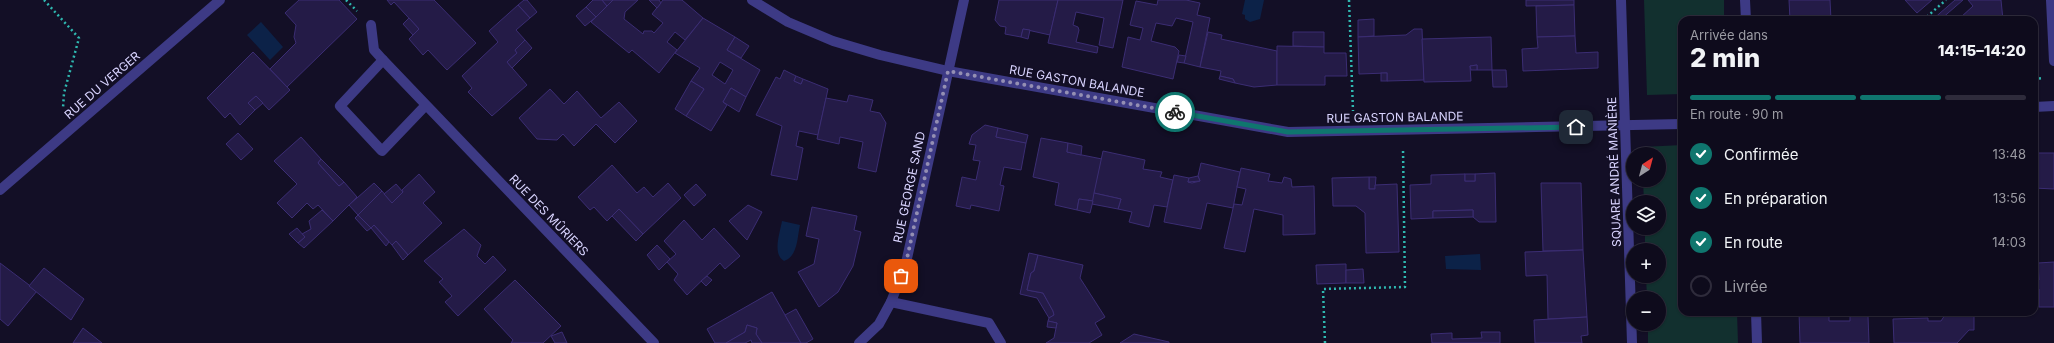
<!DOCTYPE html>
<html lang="fr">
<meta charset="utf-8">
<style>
:root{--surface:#0e0b1c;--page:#1c1929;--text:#f1f3f6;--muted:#9b9ba3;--line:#2e2b3b;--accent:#0f766e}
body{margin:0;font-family:Inter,sans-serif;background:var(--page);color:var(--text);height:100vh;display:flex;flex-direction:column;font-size:15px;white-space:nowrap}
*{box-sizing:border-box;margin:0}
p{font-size:13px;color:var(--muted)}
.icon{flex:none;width:22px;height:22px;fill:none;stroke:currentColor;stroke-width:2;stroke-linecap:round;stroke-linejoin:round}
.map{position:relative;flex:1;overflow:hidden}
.drawer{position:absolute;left:1678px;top:16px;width:360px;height:300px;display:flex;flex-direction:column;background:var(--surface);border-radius:12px;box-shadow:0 1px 3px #0004,0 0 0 1px var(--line)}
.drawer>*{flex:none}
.needle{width:26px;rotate:36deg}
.buttons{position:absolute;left:1626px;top:147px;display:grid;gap:8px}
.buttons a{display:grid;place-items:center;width:40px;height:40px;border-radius:50%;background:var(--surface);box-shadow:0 1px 3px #0004,0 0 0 1px var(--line);font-size:20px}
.pin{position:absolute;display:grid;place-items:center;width:34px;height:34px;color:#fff;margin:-17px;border-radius:8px;box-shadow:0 2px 6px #0006}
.courier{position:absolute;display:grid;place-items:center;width:40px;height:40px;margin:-20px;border:3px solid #0f766e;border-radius:50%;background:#fff;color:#222;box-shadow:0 1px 5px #0007}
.headline em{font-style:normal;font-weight:800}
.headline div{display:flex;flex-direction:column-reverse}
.headline{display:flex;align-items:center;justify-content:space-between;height:68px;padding:0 12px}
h1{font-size:26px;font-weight:800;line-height:30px}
.bar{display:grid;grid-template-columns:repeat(4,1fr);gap:6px 4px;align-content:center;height:48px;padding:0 12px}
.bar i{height:5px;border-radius:3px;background:var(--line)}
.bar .on{background:var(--accent)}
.bar p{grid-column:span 4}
ol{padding:0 12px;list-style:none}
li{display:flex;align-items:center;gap:12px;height:44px}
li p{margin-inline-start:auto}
li .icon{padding:4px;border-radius:50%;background:var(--accent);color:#fff;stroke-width:4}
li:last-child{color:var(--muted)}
li i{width:22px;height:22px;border:2px solid var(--line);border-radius:50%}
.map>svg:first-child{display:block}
.green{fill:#12302f}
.water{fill:#0c2248}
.building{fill:#241b47;stroke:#3b2d73;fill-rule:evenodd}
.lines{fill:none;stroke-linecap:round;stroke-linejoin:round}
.path{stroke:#2fb8b0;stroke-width:2.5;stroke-dasharray:2 3;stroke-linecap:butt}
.minor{stroke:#3d3a85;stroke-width:10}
.done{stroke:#948fb3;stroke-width:4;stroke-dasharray:0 7.2}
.route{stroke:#0f766e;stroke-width:5}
.labels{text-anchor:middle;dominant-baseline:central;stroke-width:3.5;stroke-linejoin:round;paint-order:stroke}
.street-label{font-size:12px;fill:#d9d4ff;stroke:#130f26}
</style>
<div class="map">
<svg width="2054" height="343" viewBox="0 0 2054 343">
<rect width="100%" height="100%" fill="#130f26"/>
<g class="green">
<path d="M1644,0H1724V20H1682V94L1647,95Z"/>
<path d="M1682,145V312H1737L1738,343H1648V324H1659V298H1647L1646,276H1659V250H1645V228H1659V202H1644L1643,180H1659V154H1643L1642,147Z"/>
</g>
<g class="water">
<path d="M1245,0H1264L1260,19L1250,22L1245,19V15L1242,14Z"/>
<path d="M261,22L283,47L270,60L247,35Z"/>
<path d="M782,221L800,225C797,238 798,256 784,261C772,254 780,233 782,221Z"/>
<path d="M1480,254L1481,270L1446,269L1445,256Z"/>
</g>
<g class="building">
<path d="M299,0H339L357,19L287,87L270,69L296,43L294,37L296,25L285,13Z"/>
<path d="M387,0H434L476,43L447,70L428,50L423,55L409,39L419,29L394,2L391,5Z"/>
<path d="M524,0H527L537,12L530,18L518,5Z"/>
<path d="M593,0H602L607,6L596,17L586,7Z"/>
<path d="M602,0H613L607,6Z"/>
<path d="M613,0H638L625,12L624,19L643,34L644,31H652L654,33L663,23L652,14L663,0H682L703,18L685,40L675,32L667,42L677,50L659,73L632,50L629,53L591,22Z"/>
<path d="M649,0H659L661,3L657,8Z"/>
<path d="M999,0H1058L1050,35L1023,29L1021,37L1005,34L1006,27L1000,26L995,20Z"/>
<path d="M1058,0H1123L1113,48L1099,45L1104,18L1076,12L1073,25L1078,27L1079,30L1076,42L1098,47L1097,53L1048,43Z"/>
<path d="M1158,0H1186L1200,3L1197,15L1210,18L1200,67L1184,63L1193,22L1176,18L1172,26L1156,23L1151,41L1175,47L1179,51L1173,79L1122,67L1128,37L1140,40L1143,28L1130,25L1136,1L1157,5Z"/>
<path d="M1526,0H1574V5L1526,6Z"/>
<path d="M1789,0H1830L1831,20H1790Z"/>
<path d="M1905,0H1932L1917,13Z"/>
<path d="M1955,0H1963L1940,20H1932Z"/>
<path d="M1968,0H2001L2003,20H1960V18L1973,6Z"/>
<path d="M518,5L530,18L516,30L525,40L515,50L517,53L507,62L527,85L492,116L468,92L472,88L462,76L498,42L489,31Z"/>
<path d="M1574,5L1575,36L1537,37L1536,6Z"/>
<path d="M586,7L596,17L585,26L576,16Z"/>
<path d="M409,18L419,29L413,35L403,24Z"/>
<path d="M703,18L735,37L727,50L760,70L746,97L731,88L723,102L727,105L711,131L686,116L704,89L691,81L700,68L675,53ZM720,62L733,70L725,84L712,75Z"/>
<path d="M1374,19V36L1358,37V20Z"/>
<path d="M1023,29L1030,30L1028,39L1021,37Z"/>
<path d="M1414,29H1422L1424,80L1387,81V73L1359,74L1358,37L1406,35Z"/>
<path d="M1208,32L1222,35L1221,39L1277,51V85L1254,87L1235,83L1233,79L1220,76L1221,71L1200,67Z"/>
<path d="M1293,32H1324V47L1293,46Z"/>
<path d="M1575,36L1576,53L1598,52V68L1523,71L1522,49L1538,48L1537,37Z"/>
<path d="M735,37L749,46L741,58L727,50Z"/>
<path d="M1491,37L1492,70H1477V65L1470,66L1471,81L1424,82L1422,39Z"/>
<path d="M525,40L532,48L512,68L507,62L517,53L515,50Z"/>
<path d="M1277,46L1324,47V53H1346L1347,76H1325V85H1277Z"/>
<path d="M253,52L290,90L269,110L256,96L248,103L255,110L240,125L230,113L225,118L207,98Z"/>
<path d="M1179,55L1186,56L1184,63L1177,62Z"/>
<path d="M1477,65V70H1471L1470,66Z"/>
<path d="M784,70L796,76L794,81L801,84L803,79L828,89L818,135L799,131L796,146L803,148L797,180L771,175L782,126L756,115L776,77L780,79Z"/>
<path d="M1492,70H1506L1507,87H1493Z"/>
<rect x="1381" y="73" width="6" height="8"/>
<path d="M796,76L803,79L801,84L794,81Z"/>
<path d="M1220,76L1233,79L1235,83L1219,79Z"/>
<path d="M691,81L704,89L686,116L675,109Z"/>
<path d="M731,88L746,97L739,112L723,102Z"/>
<path d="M550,89L564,104L577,91L601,118L619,102L637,121L615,143L596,124L574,146L563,134L557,140L537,139L519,118Z"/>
<path d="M849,95L873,100L870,111L880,113L886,123L876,172L858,168L863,142L840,137L839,144L817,139L826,98L847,102Z"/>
<path d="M256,96L263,103L255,110L248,103Z"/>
<path d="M985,125L998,128L996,137L1026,143L1021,170L1004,167L1000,185L1004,186L999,211L971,205L970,209L956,206L962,177L976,180L980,161L973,160L976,145L969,144L972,135Z"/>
<path d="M998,128L1028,135L1026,143L996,137Z"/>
<path d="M238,133L253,149L241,160L226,144Z"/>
<path d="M301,137L321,159L318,163L339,186L344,182L357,197L333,221L318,205L313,209L307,203L292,218L277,203L297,184L274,161Z"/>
<path d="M1041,138L1068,143L1067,152L1102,159L1093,201L1079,199L1077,210L1055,205L1059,183L1033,177Z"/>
<path d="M1068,143L1082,146L1081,155L1067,152Z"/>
<path d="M1103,151L1145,160L1143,169L1162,172L1160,177L1173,180L1167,207L1154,205L1149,227L1129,222L1132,212L1118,209L1121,199L1094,193Z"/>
<path d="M2034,153H2054V189L2034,188Z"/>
<path d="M321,159L344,182L339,186L318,163Z"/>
<path d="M1201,163L1240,172L1233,208L1207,203L1201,229L1164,222L1174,175L1189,178L1188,182L1192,183L1200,181L1198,176Z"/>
<path d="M612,165L637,193L644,187L653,197L668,183L681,198L643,234L619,209L607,221L594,207L590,210L578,197Z"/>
<path d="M1241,168L1270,174L1268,181L1282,183L1284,177L1291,179L1292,187L1314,186L1315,234L1283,235V215L1254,209L1245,252L1224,248L1234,204L1242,205L1246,189L1237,187Z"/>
<path d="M1495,173L1496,222H1479L1473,217V210L1433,211V218L1411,219L1410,185L1431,184V175L1465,174V181H1475V174Z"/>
<path d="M419,174L435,192L423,203L442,223L408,255L396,241L392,245L374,225L371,228L358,215L382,191L392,203L403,192L402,190Z"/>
<rect x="1465" y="174" width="10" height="7"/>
<path d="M1198,176L1200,181L1188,182L1189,178Z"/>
<path d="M1369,177H1376L1375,189H1369Z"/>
<path d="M1369,177V189H1375V185L1397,184L1399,252L1366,253L1365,213L1356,206H1333L1332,178Z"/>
<path d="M374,183L382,191L358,215L349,205Z"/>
<path d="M1541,183H1581L1583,250L1543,251Z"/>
<path d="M396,184L403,192L392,203L384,194Z"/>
<path d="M696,184L706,195L694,206L684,195Z"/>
<path d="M1094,193L1121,199L1118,209L1092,204Z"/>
<path d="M1079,199L1093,201L1090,213L1077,210Z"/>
<path d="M748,205L762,212L747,240L729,221Z"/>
<path d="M812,207L857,216L854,230L861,232L853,266L838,292L819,307L798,272L814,264L819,239L806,236Z"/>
<path d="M619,209L643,234L636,241L612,216Z"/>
<path d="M322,210L333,221L304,248L298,243L305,237L302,234L311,229L309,221Z"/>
<path d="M1473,210V217L1433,218V211Z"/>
<path d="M358,215L371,228L367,231L355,218Z"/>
<path d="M684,220L702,240L714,228L740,256L725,269L720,263L687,295L674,280L678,274L667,262L676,254L664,241Z"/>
<path d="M374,225L389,242L386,246L371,228Z"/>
<path d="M297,228L305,237L298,243L289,234Z"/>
<path d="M464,229L481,245L477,256L485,264L493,256L506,270L458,316L445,302L452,296L439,282L443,279L424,261Z"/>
<path d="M396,241L408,255L403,260L392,245Z"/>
<path d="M657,245L670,259L659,270L647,255Z"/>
<path d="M1583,250L1587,317L1548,319L1547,275L1526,276L1525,252Z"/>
<path d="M1029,253L1038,255L1034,271L1031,273L1027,290L1043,293L1053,311L1054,315L1049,318L1037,298L1020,294Z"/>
<path d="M1038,255L1083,265L1080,278L1105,317L1095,323L1102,335L1089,343H1046L1054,338L1057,323L1048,321L1049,318L1054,315L1053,311L1043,293L1027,290L1031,273L1034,271Z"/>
<path d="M2054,262V307H2039V289H2034V280H2039L2038,263Z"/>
<path d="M0,263L37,291L8,326L0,319Z"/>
<path d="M1346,264V283L1317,284L1316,265Z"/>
<path d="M44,268L84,299L71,320L29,286Z"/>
<path d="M1363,269L1364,283H1346V270Z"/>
<path d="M707,276L712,280L706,286L701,281Z"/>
<path d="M515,280L561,326L543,343H511L513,340L484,309Z"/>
<path d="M772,292L801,343H762L756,334L757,328L747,325L745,332L726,343H715L707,329Z"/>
<path d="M796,309L813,339L806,343H801L785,315Z"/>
<path d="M1799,312H1829V321H1850V316H1868L1869,343H1800Z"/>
<path d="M1947,312H1974V330H1969L1957,343H1894L1893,319L1928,318V321H1941Z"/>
<path d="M1587,317L1588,335L1581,336L1582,343H1535L1534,320Z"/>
<path d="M1048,321L1057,323L1056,328L1047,327Z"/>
<path d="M747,325L757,328L756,334L762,343H752L751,340L745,343H726L745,332Z"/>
<path d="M83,328L102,343H73Z"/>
<path d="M562,332L567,343H555L551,336Z"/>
<path d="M1481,332H1500V343H1432L1431,334L1452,333V339L1482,338Z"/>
<path d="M1134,334L1169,342V343H1120Z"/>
</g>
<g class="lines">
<g class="path">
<path d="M44,0L79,38L64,93L63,108"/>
<path d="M346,0L357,11"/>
<path d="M1349,0L1353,111"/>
<path d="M1923,20L1946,0"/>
<path d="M2034,79L2043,78"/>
<path d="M1325,343L1323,289L1405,287L1403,149"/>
</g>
<g class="minor">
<path d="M752,0L788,22L833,41L880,55L948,71L1288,132L1682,124"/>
<path d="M1621,0L1632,343"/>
<path d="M1745,0L1746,20"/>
<path d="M2051,0L2054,61"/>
<path d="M371,25L374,50L383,60"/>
<path d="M426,105L382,151L340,106L383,60L654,343"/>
<path d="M2034,107L2054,106"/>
<path d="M0,190L220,0"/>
<path d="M891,302L989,323L1001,343"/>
<path d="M1756,312L1757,343"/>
<path d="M859,343L879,324L891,302L906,263L964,0"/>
</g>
</g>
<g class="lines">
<path class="done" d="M901,276L906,263L948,71L1175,112"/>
<path class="route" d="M1175,112L1288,132L1576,127"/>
</g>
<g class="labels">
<g class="street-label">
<text transform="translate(1077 81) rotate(10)">RUE GASTON BALANDE</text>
<text transform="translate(102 85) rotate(-41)">RUE DU VERGER</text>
<text transform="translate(1395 117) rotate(-1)">RUE GASTON BALANDE</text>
<text transform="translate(1614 172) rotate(-92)">SQUARE ANDRÉ MANIÈRE</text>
<text transform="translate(909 187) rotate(-78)">RUE GEORGE SAND</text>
<text transform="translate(549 215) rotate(46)">RUE DES MÛRIERS</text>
</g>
</g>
</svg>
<div class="buttons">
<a><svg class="needle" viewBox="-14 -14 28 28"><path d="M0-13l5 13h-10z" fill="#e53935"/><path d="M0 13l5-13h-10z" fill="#9b9ba3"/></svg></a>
<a><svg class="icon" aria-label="layers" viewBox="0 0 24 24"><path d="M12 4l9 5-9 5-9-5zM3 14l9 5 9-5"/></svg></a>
<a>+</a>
<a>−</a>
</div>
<div class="pin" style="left:901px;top:276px;background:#ea580c"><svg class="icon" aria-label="bag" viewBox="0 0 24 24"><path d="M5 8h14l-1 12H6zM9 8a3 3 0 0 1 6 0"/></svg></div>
<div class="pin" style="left:1576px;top:127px;background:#1f2937"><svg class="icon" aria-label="home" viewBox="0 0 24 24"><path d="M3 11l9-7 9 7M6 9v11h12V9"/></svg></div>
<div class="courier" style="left:1175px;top:112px"><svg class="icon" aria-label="bike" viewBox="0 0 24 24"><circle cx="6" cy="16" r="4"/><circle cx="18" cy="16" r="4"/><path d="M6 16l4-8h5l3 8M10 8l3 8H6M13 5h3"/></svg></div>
<section class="drawer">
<div class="headline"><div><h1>2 min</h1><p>Arrivée dans</p></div><em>14:15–14:20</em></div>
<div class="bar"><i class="on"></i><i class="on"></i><i class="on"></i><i></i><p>En route · 90 m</p></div>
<ol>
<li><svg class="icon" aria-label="check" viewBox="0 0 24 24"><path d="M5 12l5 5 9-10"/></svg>Confirmée<p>13:48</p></li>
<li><svg class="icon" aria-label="check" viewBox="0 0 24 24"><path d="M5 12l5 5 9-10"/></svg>En préparation<p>13:56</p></li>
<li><svg class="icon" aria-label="check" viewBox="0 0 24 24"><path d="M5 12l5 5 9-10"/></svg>En route<p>14:03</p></li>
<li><i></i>Livrée</li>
</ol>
</section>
</div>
